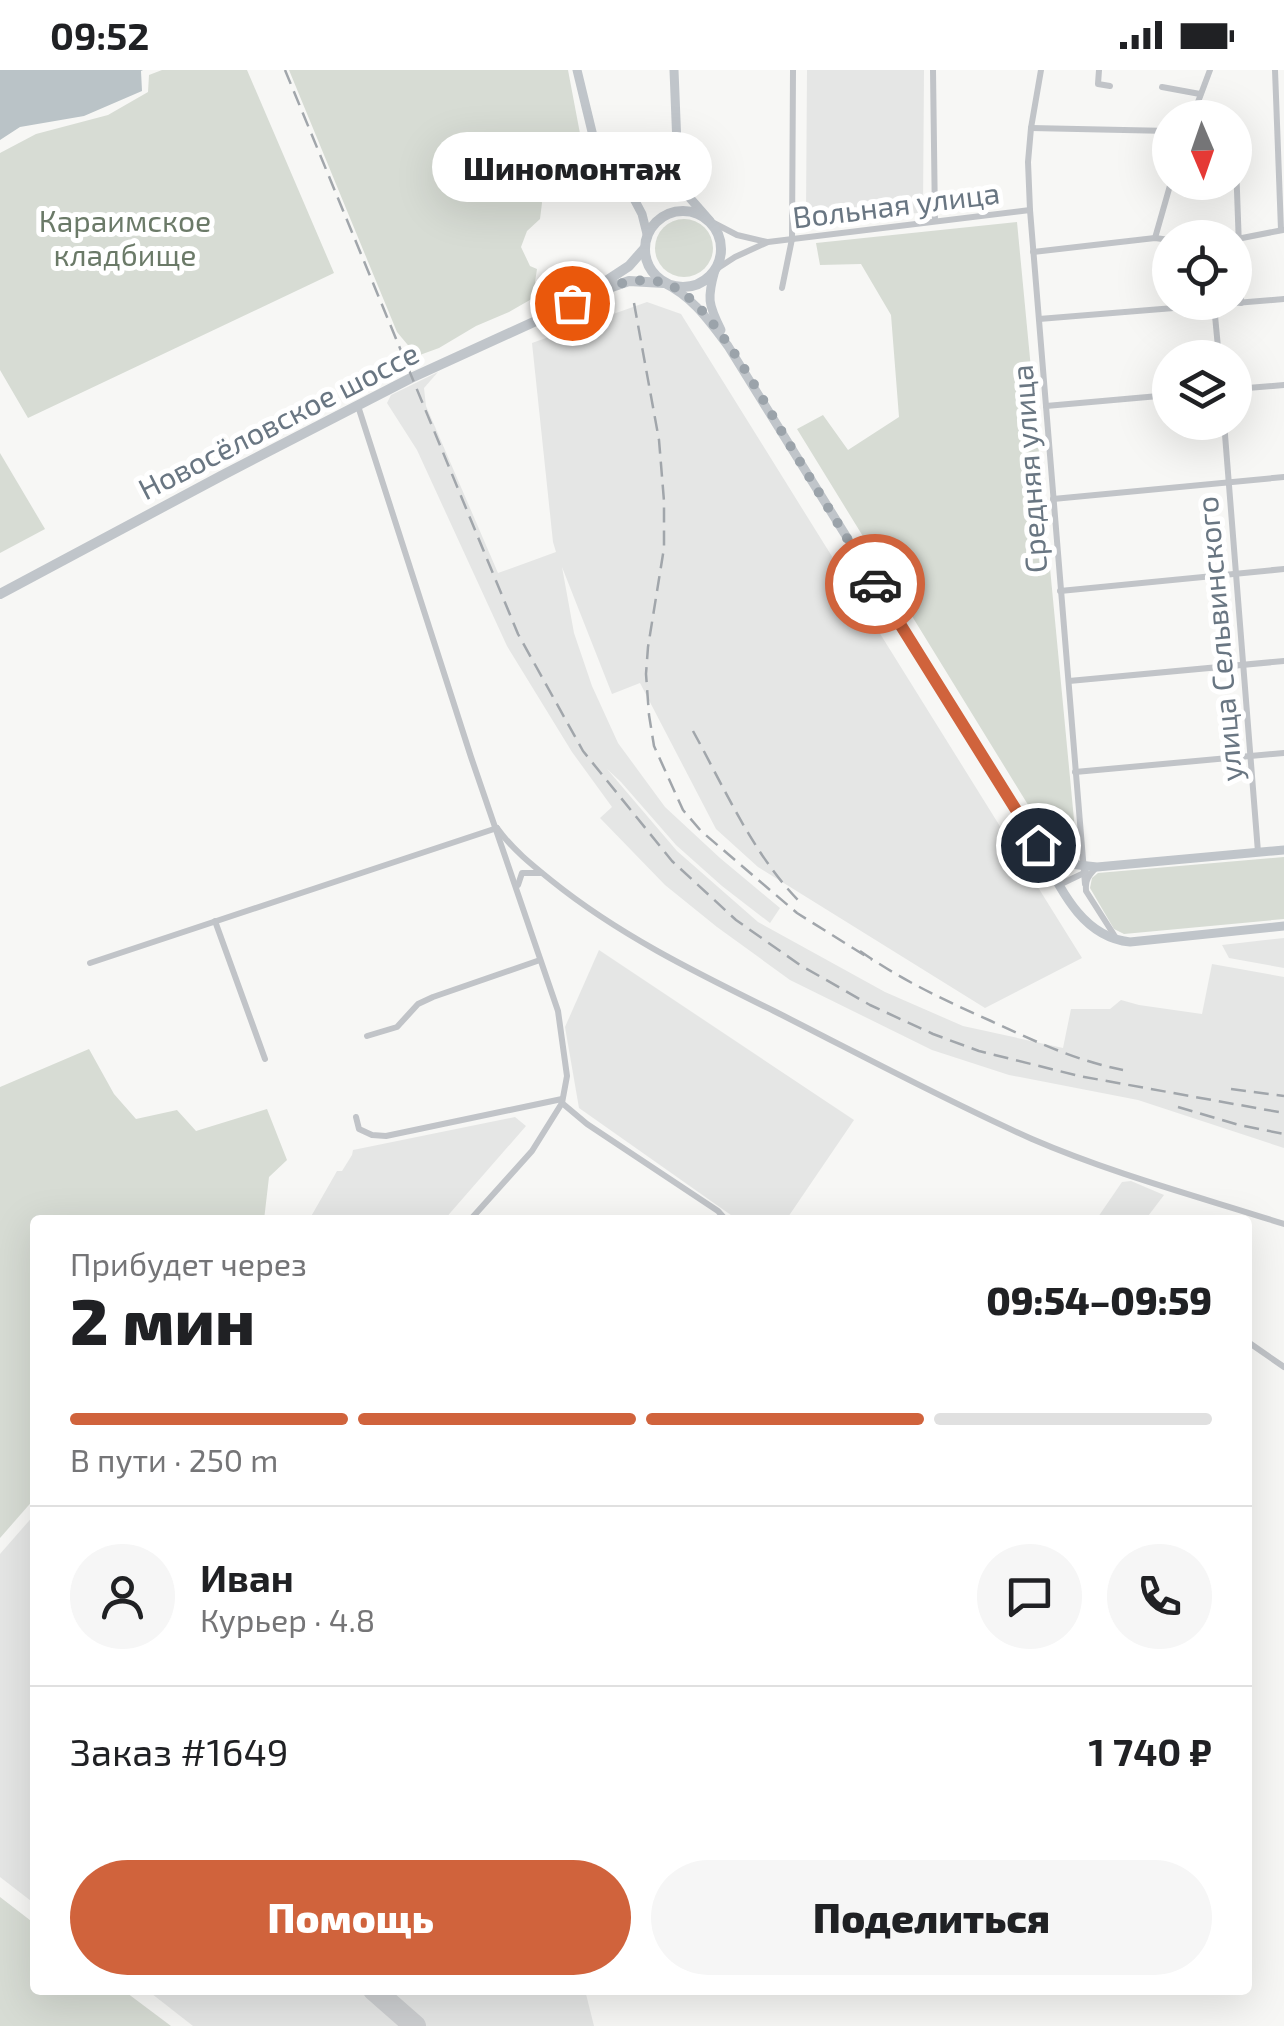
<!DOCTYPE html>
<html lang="ru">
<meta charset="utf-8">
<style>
:root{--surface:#fff;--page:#f6f6f6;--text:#202124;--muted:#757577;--line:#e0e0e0;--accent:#d0633c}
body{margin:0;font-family:"Exo 2",sans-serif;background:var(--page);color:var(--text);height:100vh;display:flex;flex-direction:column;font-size:38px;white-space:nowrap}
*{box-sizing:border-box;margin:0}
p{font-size:32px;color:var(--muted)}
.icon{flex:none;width:55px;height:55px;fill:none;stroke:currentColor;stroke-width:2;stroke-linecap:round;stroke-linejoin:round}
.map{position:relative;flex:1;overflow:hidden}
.side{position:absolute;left:30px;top:1145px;width:1222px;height:780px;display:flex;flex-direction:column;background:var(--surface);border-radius:10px;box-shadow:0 10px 40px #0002}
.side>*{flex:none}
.needle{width:65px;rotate:178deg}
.controls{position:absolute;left:1152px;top:30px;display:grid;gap:20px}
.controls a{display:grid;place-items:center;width:100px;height:100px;border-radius:50%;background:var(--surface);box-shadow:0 10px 40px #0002;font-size:50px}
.pin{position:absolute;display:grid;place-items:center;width:85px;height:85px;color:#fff;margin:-42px;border:5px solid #fff;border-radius:50%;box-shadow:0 2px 10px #0007}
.courier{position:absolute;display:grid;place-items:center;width:100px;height:100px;margin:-50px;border:8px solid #d0633c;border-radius:50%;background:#fff;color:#222;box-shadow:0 2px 12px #0007}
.bubble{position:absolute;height:70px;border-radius:35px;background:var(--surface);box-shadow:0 10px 40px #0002;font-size:32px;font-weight:800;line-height:70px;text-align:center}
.head em{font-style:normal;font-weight:800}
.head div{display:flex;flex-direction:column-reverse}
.head{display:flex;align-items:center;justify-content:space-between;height:170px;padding:0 40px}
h1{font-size:65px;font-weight:800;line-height:75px}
.bar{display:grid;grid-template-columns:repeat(4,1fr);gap:15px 10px;align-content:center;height:120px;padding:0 40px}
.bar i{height:12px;border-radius:8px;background:var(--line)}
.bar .active{background:var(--accent)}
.bar p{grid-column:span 4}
.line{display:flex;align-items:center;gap:25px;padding:0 40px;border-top:2px solid var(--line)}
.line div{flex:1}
.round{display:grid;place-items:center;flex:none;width:105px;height:105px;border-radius:52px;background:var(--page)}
.primary-button{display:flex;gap:20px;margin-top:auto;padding:20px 40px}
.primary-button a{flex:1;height:115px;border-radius:60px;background:var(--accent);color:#fff;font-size:40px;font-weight:800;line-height:115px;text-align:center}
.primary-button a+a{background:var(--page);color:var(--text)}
.status{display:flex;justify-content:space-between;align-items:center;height:70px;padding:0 50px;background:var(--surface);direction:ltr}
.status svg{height:28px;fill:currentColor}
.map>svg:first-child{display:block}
.built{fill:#e5e6e5}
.green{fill:#d7dcd4}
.water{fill:#bac3c7}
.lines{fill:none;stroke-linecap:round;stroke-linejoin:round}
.taxiway{stroke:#ccced0;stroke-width:22}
.minor{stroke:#c1c4c8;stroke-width:6}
.secondary{stroke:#c0c5ca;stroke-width:9}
.primary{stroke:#c0c5ca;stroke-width:10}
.rail{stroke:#a1a6ab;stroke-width:2.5;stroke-dasharray:15 8;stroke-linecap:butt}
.done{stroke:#9ba3aa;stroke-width:10;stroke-dasharray:0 18}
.route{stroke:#d0633c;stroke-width:12}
.labels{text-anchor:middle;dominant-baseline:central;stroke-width:10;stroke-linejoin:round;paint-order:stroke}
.street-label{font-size:30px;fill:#697682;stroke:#fff}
.park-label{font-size:30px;fill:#6b7a68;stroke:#fff}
</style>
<div class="status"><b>09:52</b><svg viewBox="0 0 49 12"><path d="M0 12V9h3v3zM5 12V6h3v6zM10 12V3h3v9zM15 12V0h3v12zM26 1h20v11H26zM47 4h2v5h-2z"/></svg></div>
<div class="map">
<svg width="1284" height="1956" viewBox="0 0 1284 1956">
<rect width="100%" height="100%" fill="#f7f7f5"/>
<g class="built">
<path d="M807,0H924L923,140L917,143L855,150L845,143L809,148L806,144Z"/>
<path d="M647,232L681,244L1082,888L985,938L758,797L716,759L640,613L612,624L562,497L574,563L592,616L618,673L665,737L720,788L780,838L770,853L722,816L676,775L621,712L607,699L677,781L758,852L885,922L963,956L1063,978L1071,939H1110L1121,930L1139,935L1202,944L1212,894L1284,907V1078L1138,1030L1009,1005L932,980L790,910L717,857L665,815L600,748L612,737L572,682L507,576L417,380L387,333L391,325L438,302L424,318L426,336L498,503L556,482L553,472L532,273Z"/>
<path d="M1284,868V898L1229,888L1222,875Z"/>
<path d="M599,880L854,1050L786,1150H738L579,1038L565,957Z"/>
<path d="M515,1047L526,1056L444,1150H309L337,1101H342L352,1085L353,1080Z"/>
<path d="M1131,1111L1164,1125L1145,1150H1096L1122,1112Z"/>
<path d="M35,1444V1834L0,1807V1484Z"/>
<path d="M147,1920H585L594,1956H193Z"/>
</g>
<g class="green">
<path d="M162,0H247L334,203L28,348L0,300V83L36,64L108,45L148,22L149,5Z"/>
<path d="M289,0H568L588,106H585L583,103H580L538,115L542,133L540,149L527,161L521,177L530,196L537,199L535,212L542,223L509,242L476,256L439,278L417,286L397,262Z"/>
<path d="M671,83L675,116L645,113L649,85Z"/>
<circle cx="684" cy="178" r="29"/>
<path d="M1017,152L1077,781H1063L1049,769L797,359L823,345L848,380L899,347L891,245L861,194L820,195L816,173Z"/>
<path d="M0,383L45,459L0,483Z"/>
<path d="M1284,787V849L1124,864L1114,859L1090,818L1092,808L1098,803Z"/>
<path d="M89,979L114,1024L136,1049L177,1040L196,1061L267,1039L287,1090L269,1107L264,1150H35V1428L0,1468V1017Z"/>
<path d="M0,1827L35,1854V1920H123L171,1956H0Z"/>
</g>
<path class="water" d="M0,0H143L141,1L142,21L84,46L20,57L0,70Z"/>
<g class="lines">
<path class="taxiway" d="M374,1920L415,1956"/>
<g class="minor">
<path d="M933,0L935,151"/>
<path d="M1041,0L1031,58L1028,92L1030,140L1085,814"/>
<path d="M1099,0L1098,14L1110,16"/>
<path d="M1275,0L1281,160"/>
<path d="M1162,17L1200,24"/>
<path d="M1197,36L1198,44L1205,48"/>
<path d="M1192,48L1210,0"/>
<path d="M1031,58L1170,61"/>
<path d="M1235,65L1241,233"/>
<path d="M633,127L640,117L689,127"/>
<path d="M710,151L737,165L767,172"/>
<path d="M1155,168L1171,112"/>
<path d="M1237,169L1283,160"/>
<path d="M1033,182L1155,168L1170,170"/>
<path d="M715,200L735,187L768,172L1030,140"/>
<path d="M782,218L792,169L793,0"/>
<path d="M1214,235L1219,288"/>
<path d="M1039,249L1284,229"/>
<path d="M1235,319L1284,315"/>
<path d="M358,336L471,687L558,941L567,1006L562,1033L532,1081L470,1150"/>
<path d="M1046,336L1170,325"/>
<path d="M1224,352L1258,782"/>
<path d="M1053,429L1284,407"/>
<path d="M1060,521L1284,499"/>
<path d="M1069,611L1284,591"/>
<path d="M1075,702L1284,683"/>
<path d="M497,758C512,779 532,795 552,811C619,865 697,903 774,941C859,984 944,1030 1032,1069C1113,1104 1200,1127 1284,1154"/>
<path d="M1096,798C1089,805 1085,810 1086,821L1116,868"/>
<path d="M518,815L522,803H541"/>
<path d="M1059,815L1086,802"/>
<path d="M215,851L265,989"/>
<path d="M90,893L497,758"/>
<path d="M367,966L397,957L418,934L433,927L540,890"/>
<path d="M562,1033L587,1054L718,1141L726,1150"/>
<path d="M356,1047L359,1059L372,1065L386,1066L562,1029"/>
<path d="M1248,1272L1284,1297"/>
</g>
<g class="secondary">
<path d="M577,0L594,70L633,127L642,144L647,164"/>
<path d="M674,0L678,100L689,127L710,151"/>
<path d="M715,200C707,228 708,234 721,260"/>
<path d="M664,213C693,227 709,251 728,276L1038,775C1059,815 1080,867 1130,872L1284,856"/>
<path d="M1047,784L1053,790L1061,793L1097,797L1284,780"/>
</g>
<g class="primary">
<circle cx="683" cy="179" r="38"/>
<path d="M594,219L629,196L644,179"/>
<path d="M0,524L221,406L411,308L606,219L629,211L664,213"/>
</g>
<g class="rail">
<path d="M285,0L518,564L583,681L672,791L736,850L800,895L870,935L933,964L979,981L1079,1006L1284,1043"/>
<path d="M634,233L659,370L664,431V478L648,577L646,604L649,645L654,676L683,740L701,761L797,843L872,890"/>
<path d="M693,661C725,719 754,787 802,834"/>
<path d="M860,881C901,910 946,931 991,951C1034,971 1077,991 1123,1000"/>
<path d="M1231,1019L1284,1026"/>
<path d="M1178,1037L1239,1055L1284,1064"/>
</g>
</g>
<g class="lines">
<path class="done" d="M572,233C601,219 636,203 667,214C711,229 766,337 791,377C819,423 847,468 875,514"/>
<path class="route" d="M875,514L1038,775"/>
</g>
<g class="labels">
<g class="street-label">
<text transform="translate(896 134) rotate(-7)">Вольная улица</text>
<text transform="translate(278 350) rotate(-27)">Новосёловское шоссе</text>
<text transform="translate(1028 399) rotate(-94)">Средняя улица</text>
<text transform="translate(1218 569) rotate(-95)">улица Сельвинского</text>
</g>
<g class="park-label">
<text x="125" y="150">Караимское<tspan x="125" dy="34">кладбище</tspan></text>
</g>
</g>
</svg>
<div class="controls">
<a><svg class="needle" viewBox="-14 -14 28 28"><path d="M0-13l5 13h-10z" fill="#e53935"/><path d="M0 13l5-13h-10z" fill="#757577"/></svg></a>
<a><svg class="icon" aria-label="locate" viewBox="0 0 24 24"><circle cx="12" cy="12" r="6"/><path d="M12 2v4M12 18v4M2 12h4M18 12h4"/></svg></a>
<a><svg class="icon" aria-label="layers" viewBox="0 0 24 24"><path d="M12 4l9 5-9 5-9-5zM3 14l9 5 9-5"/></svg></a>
</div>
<div class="pin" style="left:572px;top:233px;background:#ea580c"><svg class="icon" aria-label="bag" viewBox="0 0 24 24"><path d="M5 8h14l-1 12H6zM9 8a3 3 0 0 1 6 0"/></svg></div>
<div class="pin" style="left:1038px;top:775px;background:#1f2937"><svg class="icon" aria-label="home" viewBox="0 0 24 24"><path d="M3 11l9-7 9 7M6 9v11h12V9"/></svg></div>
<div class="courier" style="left:875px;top:514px"><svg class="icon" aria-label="car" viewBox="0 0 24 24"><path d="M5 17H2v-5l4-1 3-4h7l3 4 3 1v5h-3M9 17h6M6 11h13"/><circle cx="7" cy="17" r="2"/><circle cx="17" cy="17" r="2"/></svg></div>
<div class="bubble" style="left:432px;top:62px;width:280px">Шиномонтаж</div>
<section class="side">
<div class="head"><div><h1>2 мин</h1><p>Прибудет через</p></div><em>09:54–09:59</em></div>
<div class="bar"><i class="active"></i><i class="active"></i><i class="active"></i><i></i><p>В пути · 250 m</p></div>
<div class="line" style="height:180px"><a class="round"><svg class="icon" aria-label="person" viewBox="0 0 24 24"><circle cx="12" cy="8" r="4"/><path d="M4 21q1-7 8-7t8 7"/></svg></a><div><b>Иван</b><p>Курьер · 4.8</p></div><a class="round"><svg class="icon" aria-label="chat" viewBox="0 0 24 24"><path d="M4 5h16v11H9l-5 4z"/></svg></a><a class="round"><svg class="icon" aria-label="phone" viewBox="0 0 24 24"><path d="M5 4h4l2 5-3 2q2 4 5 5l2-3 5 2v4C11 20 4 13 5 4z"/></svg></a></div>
<div class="line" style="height:130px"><div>Заказ #1649</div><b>1 740 ₽</b></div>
<div class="primary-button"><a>Помощь</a><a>Поделиться</a></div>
</section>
</div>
